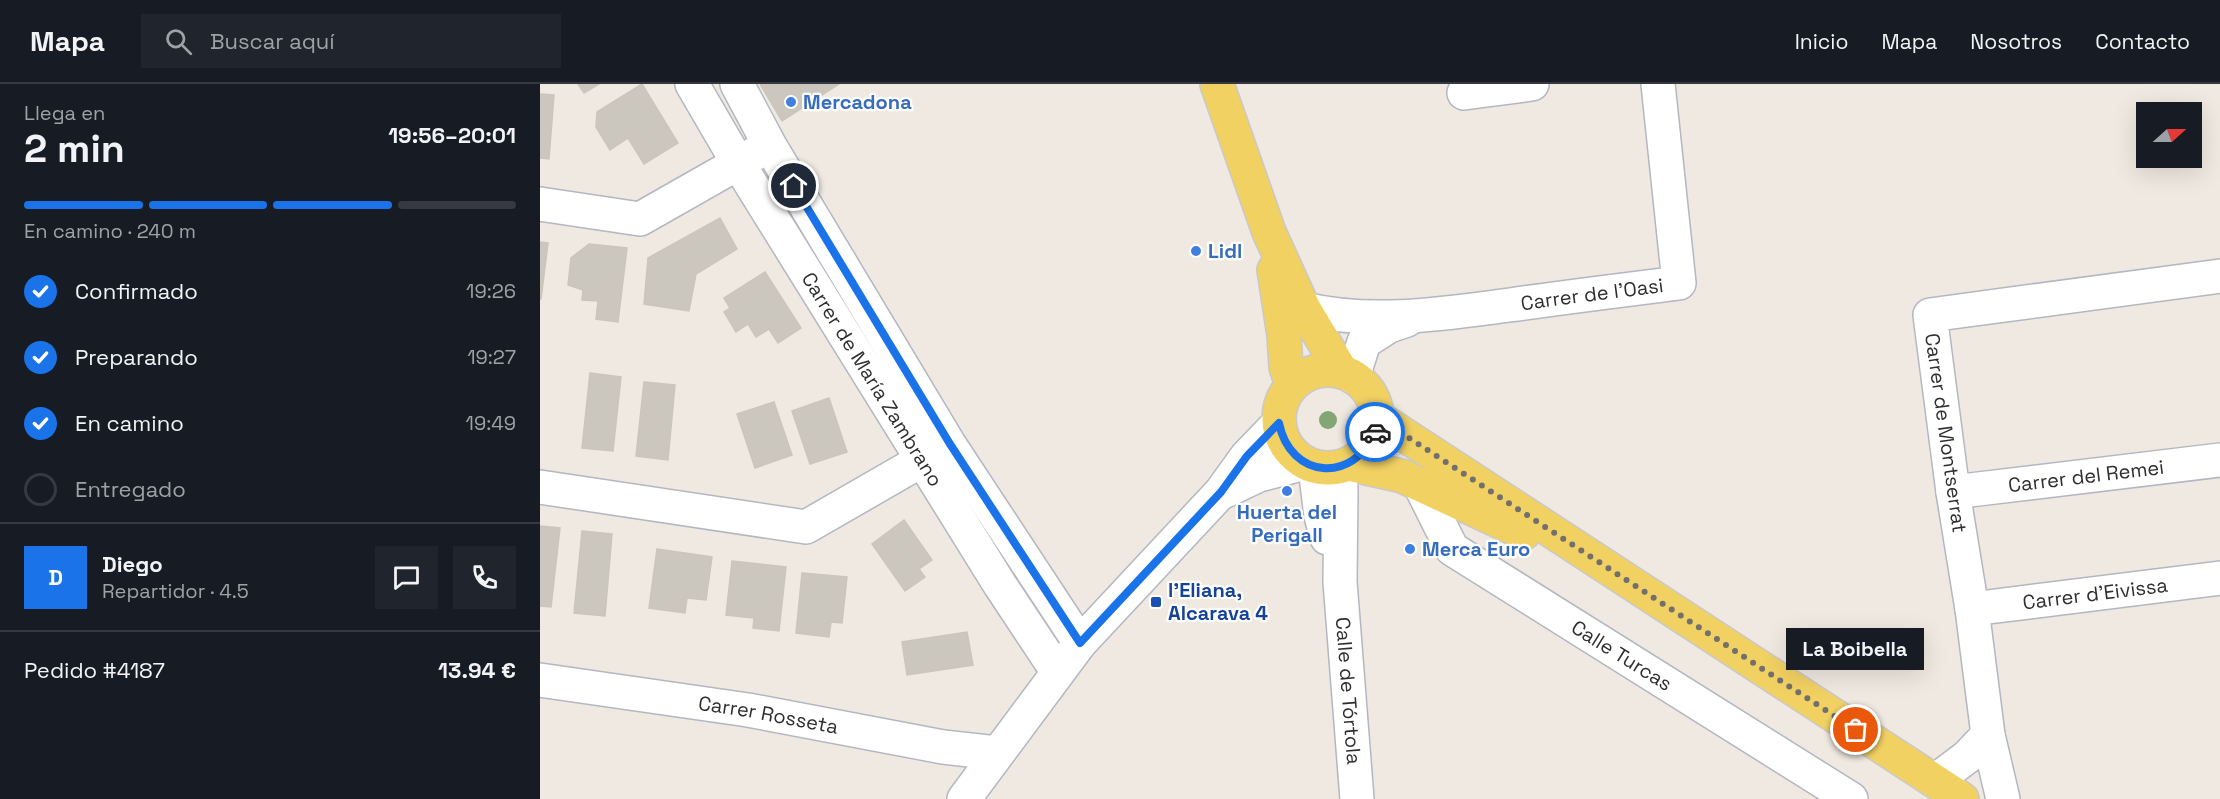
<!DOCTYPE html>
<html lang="es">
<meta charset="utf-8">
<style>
:root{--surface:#171b24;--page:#20242c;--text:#f1f3f6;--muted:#9ea1a6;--line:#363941;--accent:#1a73e8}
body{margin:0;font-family:"Space Grotesk",sans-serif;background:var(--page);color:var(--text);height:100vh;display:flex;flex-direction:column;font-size:22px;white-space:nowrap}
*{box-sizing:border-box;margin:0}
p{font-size:20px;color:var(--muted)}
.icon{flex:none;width:33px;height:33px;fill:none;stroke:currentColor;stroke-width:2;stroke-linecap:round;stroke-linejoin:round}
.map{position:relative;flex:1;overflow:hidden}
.panel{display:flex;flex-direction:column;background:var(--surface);width:540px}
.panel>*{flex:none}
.needle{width:39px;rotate:69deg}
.fabs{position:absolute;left:1596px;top:18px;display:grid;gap:12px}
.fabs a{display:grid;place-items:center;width:66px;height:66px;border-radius:0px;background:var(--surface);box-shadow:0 6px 24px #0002;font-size:30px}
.pin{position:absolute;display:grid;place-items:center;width:51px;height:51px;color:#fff;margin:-26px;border:3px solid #fff;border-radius:50%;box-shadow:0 2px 6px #0007}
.courier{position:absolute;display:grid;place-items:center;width:60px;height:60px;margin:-30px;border:4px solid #1a73e8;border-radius:50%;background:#fff;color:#222;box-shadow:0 2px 8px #0007}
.bubble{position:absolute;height:42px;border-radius:0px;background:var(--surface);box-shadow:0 6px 24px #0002;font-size:20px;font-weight:700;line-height:42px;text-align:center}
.summary em{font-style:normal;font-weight:700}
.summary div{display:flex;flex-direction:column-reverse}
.summary{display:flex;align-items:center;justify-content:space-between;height:102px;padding:0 24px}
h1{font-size:39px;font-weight:700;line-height:45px}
.bar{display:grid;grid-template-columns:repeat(4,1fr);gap:9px 6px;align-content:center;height:72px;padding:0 24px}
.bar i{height:8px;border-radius:4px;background:var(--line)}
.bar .active{background:var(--accent)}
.bar p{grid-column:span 4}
.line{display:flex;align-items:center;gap:15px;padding:0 24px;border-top:2px solid var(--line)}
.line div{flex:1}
.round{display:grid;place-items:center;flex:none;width:63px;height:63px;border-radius:0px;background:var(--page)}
ol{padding:0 24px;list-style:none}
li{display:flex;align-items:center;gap:18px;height:66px}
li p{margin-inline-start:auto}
li .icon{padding:6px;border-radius:50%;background:var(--accent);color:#fff;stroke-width:4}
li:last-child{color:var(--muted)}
li i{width:33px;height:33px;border:3px solid var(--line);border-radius:50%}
header{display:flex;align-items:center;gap:36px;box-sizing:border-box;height:84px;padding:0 30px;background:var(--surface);border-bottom:2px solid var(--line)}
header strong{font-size:28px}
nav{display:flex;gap:33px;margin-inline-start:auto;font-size:21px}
.search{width:420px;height:54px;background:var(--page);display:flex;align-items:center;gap:15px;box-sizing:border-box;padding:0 21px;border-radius:0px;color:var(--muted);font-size:22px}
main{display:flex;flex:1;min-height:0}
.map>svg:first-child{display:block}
.building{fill:#cbc7bf;stroke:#cbc5ba;stroke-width:1.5}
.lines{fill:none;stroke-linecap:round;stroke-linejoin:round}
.minor-casing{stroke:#b4b7c1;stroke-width:36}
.major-casing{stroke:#c9c9c9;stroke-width:36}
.minor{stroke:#fff;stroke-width:33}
.major{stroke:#f2d163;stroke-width:33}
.tree{fill:#84a574}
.done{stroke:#726f6d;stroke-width:6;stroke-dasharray:0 10.8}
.route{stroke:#1a73e8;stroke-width:8}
.shop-dot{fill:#3f7fe0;stroke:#fff;stroke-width:2}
.transit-dot{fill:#1a4fb4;stroke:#fff;stroke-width:2}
.labels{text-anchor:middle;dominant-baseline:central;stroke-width:4.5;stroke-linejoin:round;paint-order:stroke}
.shop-label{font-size:20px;font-weight:bold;fill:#366cbe;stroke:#fff;text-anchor:start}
.street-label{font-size:20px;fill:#2e2e2e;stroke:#fff}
.transit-label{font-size:20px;font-weight:bold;fill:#164399;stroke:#fff;text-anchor:start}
</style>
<header>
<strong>Mapa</strong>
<div class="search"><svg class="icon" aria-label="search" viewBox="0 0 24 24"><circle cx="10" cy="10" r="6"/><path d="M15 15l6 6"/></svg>Buscar aquí</div>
<nav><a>Inicio</a><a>Mapa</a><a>Nosotros</a><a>Contacto</a></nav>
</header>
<main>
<section class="panel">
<div class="summary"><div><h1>2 min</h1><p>Llega en</p></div><em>19:56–20:01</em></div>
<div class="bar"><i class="active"></i><i class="active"></i><i class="active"></i><i></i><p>En camino · 240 m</p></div>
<ol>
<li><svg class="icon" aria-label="check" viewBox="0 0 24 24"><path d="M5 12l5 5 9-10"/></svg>Confirmado<p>19:26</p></li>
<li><svg class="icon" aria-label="check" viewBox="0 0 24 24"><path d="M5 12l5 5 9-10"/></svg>Preparando<p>19:27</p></li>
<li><svg class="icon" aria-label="check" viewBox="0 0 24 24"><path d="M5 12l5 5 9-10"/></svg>En camino<p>19:49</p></li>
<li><i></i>Entregado</li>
</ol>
<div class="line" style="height:108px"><b class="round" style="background:var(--accent);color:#fff">D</b><div><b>Diego</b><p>Repartidor · 4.5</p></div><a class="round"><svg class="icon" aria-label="chat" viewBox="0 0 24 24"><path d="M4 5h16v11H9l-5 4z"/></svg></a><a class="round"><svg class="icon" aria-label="phone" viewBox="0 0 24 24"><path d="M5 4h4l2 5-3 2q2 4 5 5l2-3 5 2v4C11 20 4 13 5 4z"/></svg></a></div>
<div class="line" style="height:78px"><div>Pedido #4187</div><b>13.94 €</b></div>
</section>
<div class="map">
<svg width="1680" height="715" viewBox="0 0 1680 715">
<rect width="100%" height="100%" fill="#efe9e1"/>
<g class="building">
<path d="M38,0H59L44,9Z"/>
<path d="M102,0L138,59L104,80L88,54L70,66L56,43L57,28Z"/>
<path d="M220,0H299L242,37Z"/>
<path d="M0,10L14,11L9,75L0,74Z"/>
<path d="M180,134L197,165L156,190L149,227L104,220L108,174Z"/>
<path d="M0,158L8,159L1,215H0Z"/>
<path d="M49,160L87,164L78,238L56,235L58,217L42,216L43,206L28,201L31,174Z"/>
<path d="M225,188L261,244L238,259L229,245L216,253L208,240L196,248L184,228L190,224L184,214Z"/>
<path d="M50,289L81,293L73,367L42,364Z"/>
<path d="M104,298L135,301L128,376L96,372Z"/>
<path d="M289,314L307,368L270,380L252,327Z"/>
<path d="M234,318L252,371L215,384L197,330Z"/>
<path d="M364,436L392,476L379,485L385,493L365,507L332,460Z"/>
<path d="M0,442L20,444L11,523L0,522Z"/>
<path d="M42,447L72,450L65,532L34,529Z"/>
<path d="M117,465L172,473L166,516L147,514L145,529L109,524Z"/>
<path d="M192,477L246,483L239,547L213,544L214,534L186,531Z"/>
<path d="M262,489L307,493L302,539L291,538L289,553L256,549Z"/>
<path d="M427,548L433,581L367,591L362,558Z"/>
</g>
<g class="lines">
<defs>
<g id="minor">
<path id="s1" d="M152,0L198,79L460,501L517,587"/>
<path d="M197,0L230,62L409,360L540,559"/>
<path d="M924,9L992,0"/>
<path d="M0,120L100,135L216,69"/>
<path id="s2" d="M764,225C833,241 901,230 970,221C1026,213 1083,206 1139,199L1118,0"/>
<path d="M813,293L824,258L849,242L867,236"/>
<path d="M775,383L781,432L787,454"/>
<path id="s3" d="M800,383L801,406L800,498L817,715"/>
<path id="s4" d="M880,401L912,465L1311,715"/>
<path d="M0,403L266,443L403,364"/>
<path d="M683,408L719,391L765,379"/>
<path id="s5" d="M1413,408L1680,376"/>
<path id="s6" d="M1432,525L1680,494"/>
<path id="s7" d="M0,596L208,626L403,663L457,669"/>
<path d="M1395,697L1427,673L1448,651"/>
<path d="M424,715L540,559L681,408L707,372L739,339"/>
<path d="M1463,715L1448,651L1432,525L1413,408L1390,231L1680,192"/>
</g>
<g id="major">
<path d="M677,0L729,148L764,225L802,288"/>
<path d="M734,186L744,251L746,283L752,301"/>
<circle cx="788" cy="335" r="49"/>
<path d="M837,333L1422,715"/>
<path d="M808,380L862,392L984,449"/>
</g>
</defs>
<use href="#minor" class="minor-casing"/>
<use href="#major" class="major-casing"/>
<use href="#minor" class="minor"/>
<use href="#major" class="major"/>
</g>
<circle class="tree" cx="788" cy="336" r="9"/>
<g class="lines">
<path class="done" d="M835,348L837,333L1316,646"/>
<path class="route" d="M254,102L410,360L540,559L681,408L707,372L739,339C750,395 814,400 835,348"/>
</g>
<g class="shop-dot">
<circle cx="251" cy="18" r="6"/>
<circle cx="656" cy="167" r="6"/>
<circle cx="747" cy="407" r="6"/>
<circle cx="870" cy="465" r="6"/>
</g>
<rect class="transit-dot" x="610" y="512" width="12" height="12" rx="3"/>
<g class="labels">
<g class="shop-label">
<text x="263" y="18">Mercadona</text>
<text x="668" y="167">Lidl</text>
<text x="747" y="428" text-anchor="middle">Huerta del<tspan x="747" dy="23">Perigall</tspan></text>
<text x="882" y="465">Merca Euro</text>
</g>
<g class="street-label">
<text stroke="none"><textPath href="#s2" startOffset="290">Carrer de l'Oasi</textPath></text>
<text stroke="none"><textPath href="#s1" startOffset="346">Carrer de María Zambrano</textPath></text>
<text transform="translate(1406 349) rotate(82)">Carrer de Montserrat</text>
<text stroke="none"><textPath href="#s5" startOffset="134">Carrer del Remei</textPath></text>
<text stroke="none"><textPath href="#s6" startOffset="124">Carrer d'Eivissa</textPath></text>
<text stroke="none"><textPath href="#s4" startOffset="272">Calle Turcas</textPath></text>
<text stroke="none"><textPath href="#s3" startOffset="224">Calle de Tórtola</textPath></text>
<text stroke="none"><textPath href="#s7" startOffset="231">Carrer Rosseta</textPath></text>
</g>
<g class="transit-label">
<text x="628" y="506">l'Eliana,<tspan x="628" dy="23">Alcarava 4</tspan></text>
</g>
</g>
</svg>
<div class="fabs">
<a><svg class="needle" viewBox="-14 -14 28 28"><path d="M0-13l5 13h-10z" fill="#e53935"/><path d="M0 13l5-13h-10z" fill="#9ea1a6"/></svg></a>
</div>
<div class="pin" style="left:1316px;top:646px;background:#ea580c"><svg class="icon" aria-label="bag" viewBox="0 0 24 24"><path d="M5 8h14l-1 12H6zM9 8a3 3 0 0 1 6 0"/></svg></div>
<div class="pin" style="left:254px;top:102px;background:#1f2937"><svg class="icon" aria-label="home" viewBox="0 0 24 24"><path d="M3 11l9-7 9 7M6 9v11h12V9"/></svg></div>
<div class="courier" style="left:835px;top:348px"><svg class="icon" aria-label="car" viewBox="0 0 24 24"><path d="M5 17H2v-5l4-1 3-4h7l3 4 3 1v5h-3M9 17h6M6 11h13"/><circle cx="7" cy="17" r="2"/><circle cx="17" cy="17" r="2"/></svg></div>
<div class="bubble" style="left:1246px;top:544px;width:138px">La Boibella</div>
</div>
</main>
